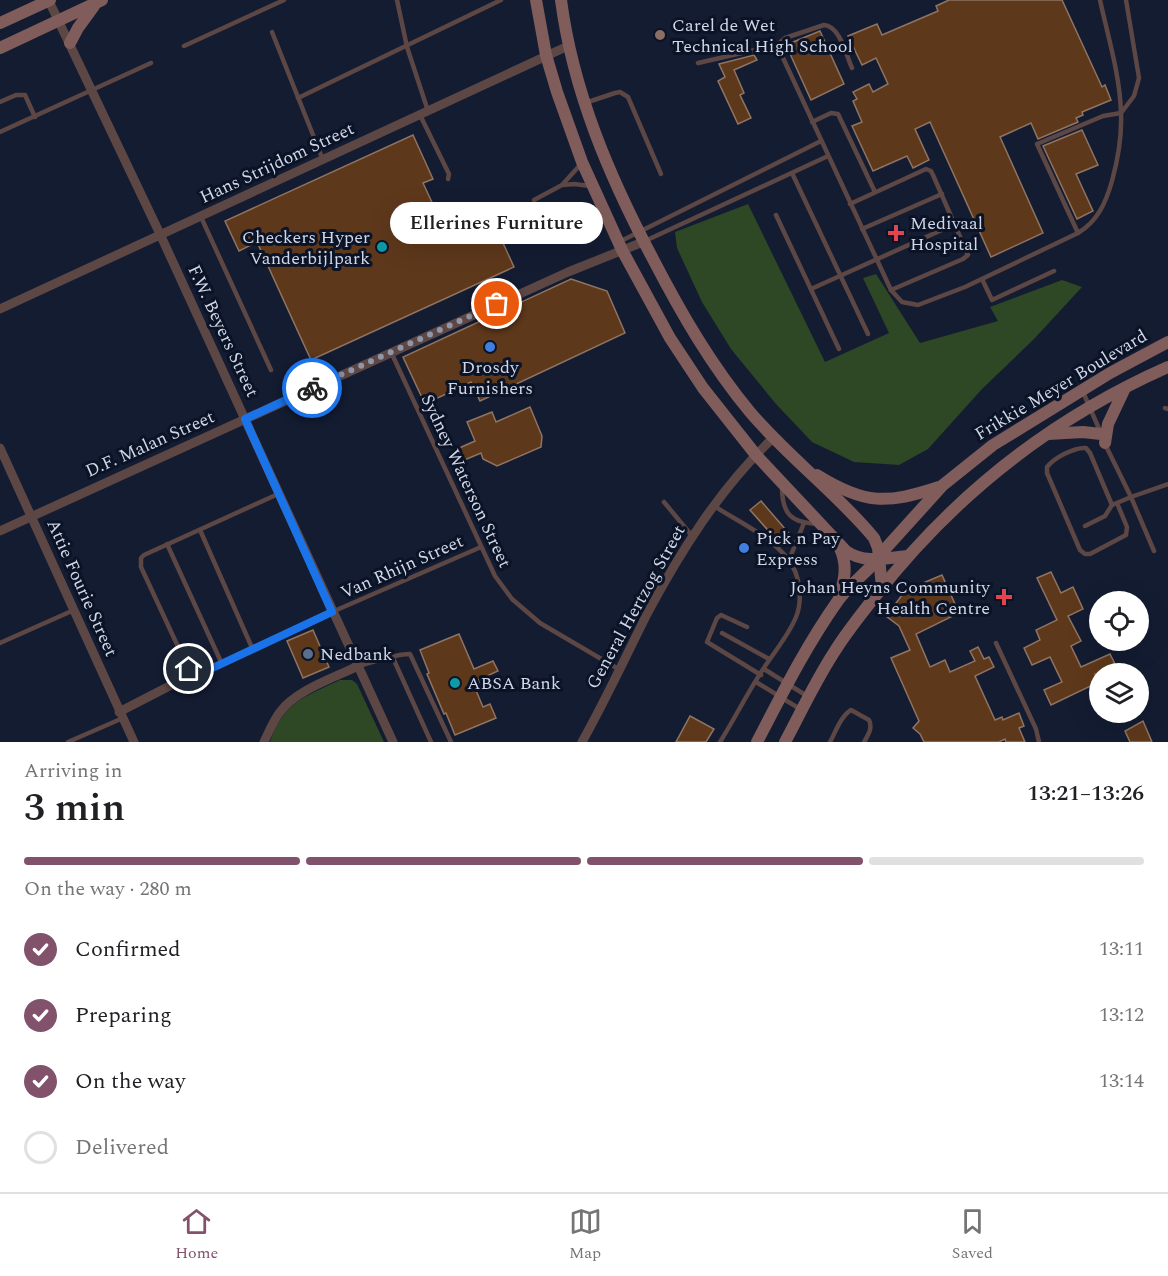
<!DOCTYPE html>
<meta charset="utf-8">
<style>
:root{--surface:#fff;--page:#f2f2f2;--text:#202124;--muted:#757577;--line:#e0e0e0;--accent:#82526d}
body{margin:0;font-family:Spectral,serif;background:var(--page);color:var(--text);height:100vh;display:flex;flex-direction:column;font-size:22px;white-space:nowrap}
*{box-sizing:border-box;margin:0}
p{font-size:20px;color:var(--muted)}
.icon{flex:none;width:33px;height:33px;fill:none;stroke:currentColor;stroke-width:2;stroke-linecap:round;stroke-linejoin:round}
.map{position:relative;height:742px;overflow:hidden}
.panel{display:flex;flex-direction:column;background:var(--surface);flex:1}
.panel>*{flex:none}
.fabs{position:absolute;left:1089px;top:591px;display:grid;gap:12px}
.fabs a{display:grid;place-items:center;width:60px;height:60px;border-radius:50%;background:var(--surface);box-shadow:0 6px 24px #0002;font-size:30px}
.pin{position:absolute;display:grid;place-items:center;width:51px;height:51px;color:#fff;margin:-26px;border:3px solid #fff;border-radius:50%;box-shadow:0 2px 6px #0007}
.courier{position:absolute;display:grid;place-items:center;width:60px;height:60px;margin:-30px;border:4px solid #1a73e8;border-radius:50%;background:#fff;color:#222;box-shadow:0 2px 8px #0007}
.bubble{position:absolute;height:42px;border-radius:21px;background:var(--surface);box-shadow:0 6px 24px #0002;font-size:20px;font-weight:600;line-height:42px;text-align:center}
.headline em{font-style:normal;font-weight:600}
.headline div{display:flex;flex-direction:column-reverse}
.headline{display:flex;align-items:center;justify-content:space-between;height:102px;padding:0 24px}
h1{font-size:39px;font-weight:600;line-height:45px}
.bar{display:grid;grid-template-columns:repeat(4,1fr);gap:9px 6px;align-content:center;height:72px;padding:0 24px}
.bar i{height:8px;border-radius:4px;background:var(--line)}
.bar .on{background:var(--accent)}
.bar p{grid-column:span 4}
ol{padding:0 24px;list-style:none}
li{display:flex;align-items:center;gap:18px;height:66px}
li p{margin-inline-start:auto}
li .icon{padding:6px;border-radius:50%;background:var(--accent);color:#fff;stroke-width:4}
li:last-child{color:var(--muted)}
li i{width:33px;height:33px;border:3px solid var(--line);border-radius:50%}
.dock{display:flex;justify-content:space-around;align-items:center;height:84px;border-top:2px solid var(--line);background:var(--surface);font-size:16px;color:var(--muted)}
.dock a{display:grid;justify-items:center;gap:3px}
.dock .on{color:var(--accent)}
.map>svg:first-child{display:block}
.green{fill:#2e4724}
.building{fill:#5e381b;stroke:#8f7462;stroke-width:1.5}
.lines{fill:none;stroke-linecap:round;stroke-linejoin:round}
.lane{stroke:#5d4745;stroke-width:4.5}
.street{stroke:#5d4745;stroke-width:9}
.secondary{stroke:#805d5b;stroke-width:12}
.done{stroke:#8f96a7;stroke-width:6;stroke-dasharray:0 10.8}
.route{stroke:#1a73e8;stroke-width:8}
.education-dot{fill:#8d6e63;stroke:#0b1327;stroke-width:2}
.health-dot{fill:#e0444e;stroke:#0b1327;stroke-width:2}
.culture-dot{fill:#0f9aa8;stroke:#0b1327;stroke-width:2}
.shop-dot{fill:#3f7fe0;stroke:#0b1327;stroke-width:2}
.service-dot{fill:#5c6f8a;stroke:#0b1327;stroke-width:2}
.labels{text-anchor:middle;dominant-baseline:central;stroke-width:6;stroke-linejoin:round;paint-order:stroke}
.poi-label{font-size:18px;fill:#d1d7e6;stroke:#0b1327;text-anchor:start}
.street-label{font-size:18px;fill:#d1d7e6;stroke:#0b1327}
</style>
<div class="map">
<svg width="1168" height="742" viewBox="0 0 1168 742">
<rect width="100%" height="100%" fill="#141c32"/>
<g class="green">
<path d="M748,204L825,362L889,333L863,278L876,274L920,343L998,321L990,307L1062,280L1082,287L1034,339L982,389L928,449L899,465L854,462L812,442L776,404L731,349L702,302L677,248L675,232Z"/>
<path d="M340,680H352L357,684L384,742H270C284,701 305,697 340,680Z"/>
</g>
<g class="building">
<path d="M949,0H1062L1102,87L1105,85L1111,100L1082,112L1083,115L1076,118L1078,122L1038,139L1031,123L1000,137L1043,233L991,257L930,122L915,129L929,160L913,168L907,156L873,171L852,126L862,122L853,101L857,99L853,92L869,84L873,92L888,84L876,58L862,65L848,36L877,24L882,35L938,11L936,6Z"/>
<path d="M820,31L844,84L811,100L786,45Z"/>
<path d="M754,55L757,60L734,70L744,93L740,95L751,118L738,124L718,81L725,77L719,64Z"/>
<path d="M1082,130L1098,165L1076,174L1093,211L1077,219L1043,146Z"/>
<path d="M413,135L433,179L423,183L450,241L493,221L514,267L311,360L257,242L239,251L225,221Z"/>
<path d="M571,279L607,291L625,333L480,401L471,382L425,404L403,357Z"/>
<path d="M530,407L542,436L541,447L497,466L483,459L481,453L462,461L457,449L475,441L467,422L492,412L496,422Z"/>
<path d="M761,501L792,537L782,546L750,510Z"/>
<path d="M1051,572L1061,593L1073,587L1083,609L1068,616L1081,641L1071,646L1081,667L1110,654L1120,674H1095L1099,682L1051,705L1044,690L1062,682L1050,657L1032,665L1024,648L1040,640L1036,630L1057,620L1037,578Z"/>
<path d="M942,575L959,613L916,634L930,667L945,660L950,672L975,661L970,651L978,647L984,659L989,657L994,667L975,676L995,720L1002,717L1003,720L1019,713L1024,726L1019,728L1025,742H1006L1005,739L999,742H924L920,734L913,728L919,721L891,658L910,650L899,626L886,616L903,594L902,592Z"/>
<path d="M313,630L329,667L303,678L287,641Z"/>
<path d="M459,634L474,669L493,661L498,671L478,680L481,686L475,688L483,707L490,704L496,718L455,735L446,713L444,714L427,674L429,673L420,650Z"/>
<path d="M690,716L714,729L706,742H676Z"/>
<path d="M1143,721L1152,742H1130L1125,731Z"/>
</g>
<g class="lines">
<g class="lane">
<path d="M397,0L407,47L428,111"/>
<path d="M272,32L323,160"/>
<path d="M184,46L284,0"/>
<path d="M698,63L777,45"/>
<path d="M852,68C846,55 840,26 824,25L785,38L777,45L891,290L902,302L918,305L965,287L1078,233C1098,221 1106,202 1112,181C1118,159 1122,136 1121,113C1120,75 1108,37 1100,0"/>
<path d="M298,98L501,0"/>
<path d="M0,102L16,95H25L35,117"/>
<path d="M585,103L615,93L620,92L628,97L661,174"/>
<path d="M420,115L449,174L448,179"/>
<path d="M812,122L831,113L838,114L875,192"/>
<path d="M0,132L151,63"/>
<path d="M792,173L868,334"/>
<path d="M563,185L574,184L590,186"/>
<path d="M534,200L562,185L581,164"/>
<path d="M850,204L926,169L931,171L933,175L968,255L963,259L891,290"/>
<path d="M776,215L839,349"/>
<path d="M201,217L271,370"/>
<path d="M862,229L942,194"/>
<path d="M1078,233L1037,144L1103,116L1121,113L1134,96L1139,78L1126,0"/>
<path d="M645,241L828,156"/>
<path d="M619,242L821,141"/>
<path d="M982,279L992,300L1054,271"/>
<path d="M811,289L955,224"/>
<path d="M391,352L495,576L512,599L540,623L620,670"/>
<path d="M1083,392L1100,431"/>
<path d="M1165,408L1168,409"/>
<path d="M1105,444L1131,497L1168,484"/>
<path d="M782,487C782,514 791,523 818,524"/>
<path d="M278,494L144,555L141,558V567L187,666L194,672H204L332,612L481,547"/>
<path d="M664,502L692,536"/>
<path d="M1117,503L1127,527L1126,535L1090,554H1085L1080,550L1047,473V467C1054,458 1074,447 1086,448L1090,453L1112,505L1131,497L1154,551"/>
<path d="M714,506C739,522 770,536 788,559C800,574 803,600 796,617C790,632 779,646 770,659C751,685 737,715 720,742"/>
<path d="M1085,526L1105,516L1112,505"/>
<path d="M200,530L253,650"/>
<path d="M167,544L222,664"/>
<path d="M789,560L804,523"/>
<path d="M747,627L721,615L717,618L707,642L761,675"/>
<path d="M722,633L769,659"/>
<path d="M0,643L74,610"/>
<path d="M996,643L1036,729L1039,742"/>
<path d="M393,658L431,742"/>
<path d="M358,666C371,663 399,653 410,654L451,742"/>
<path d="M764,669L807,696"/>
<path d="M756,682L800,709"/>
<path d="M68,742L123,718"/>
<path d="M830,742C836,731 841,716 851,710L869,720C873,728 868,735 864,742"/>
</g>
<g class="street">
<path d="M49,1L160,234L393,742"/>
<path d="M0,309L568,46"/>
<path d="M0,448L134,742"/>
<path d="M0,531L568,272L643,242"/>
<path d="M119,712L187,677L191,671"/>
<path d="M264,742C269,732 273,721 280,712C296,690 334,678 358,666"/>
<path d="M582,742C605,701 625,658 646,616C680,552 720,488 773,438"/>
</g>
<g class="secondary">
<path d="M536,0L546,55L557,92L582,162L622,250L670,338L703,388L756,455L846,551C864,564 887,558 908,556"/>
<path d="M561,0C573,92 610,178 653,259C681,313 711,365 750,412C788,457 837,493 874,538L878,548L882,587"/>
<path d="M0,23L50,0"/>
<path d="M70,43L78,28L94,6"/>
<path d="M0,48L102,0"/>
<path d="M1048,434L1083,432L1101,434"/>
<path d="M1105,443L1108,424L1125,388"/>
<path d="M817,475C865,505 887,504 939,487"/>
<path d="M839,598C845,579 848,564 839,546"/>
<path d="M757,742C782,694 806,646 837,602C851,582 873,569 886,548L943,485L993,445L1110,373L1168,342"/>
<path d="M785,742C801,712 815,682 833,654C845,634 859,617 873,599C952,497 1050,419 1168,367"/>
</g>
</g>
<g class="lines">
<path class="done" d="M312,388L497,304"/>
<path class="route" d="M189,669L194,672H204L332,612L245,419L312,388"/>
</g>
<circle class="education-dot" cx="660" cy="35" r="6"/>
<g class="health-dot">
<path d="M893 224h6v6h6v6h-6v6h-6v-6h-6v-6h6z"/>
<path d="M1001 588h6v6h6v6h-6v6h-6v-6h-6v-6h6z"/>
</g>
<g class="culture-dot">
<circle cx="382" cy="247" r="6"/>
<circle cx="455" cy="683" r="6"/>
</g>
<g class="shop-dot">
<circle cx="490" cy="347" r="6"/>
<circle cx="744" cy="548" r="6"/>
</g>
<circle class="service-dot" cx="308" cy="654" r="6"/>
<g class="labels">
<g class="poi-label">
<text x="672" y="25">Carel de Wet<tspan x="672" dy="21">Technical High School</tspan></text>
<text x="910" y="223">Medivaal<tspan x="910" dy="21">Hospital</tspan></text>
<text x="370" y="237" text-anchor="end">Checkers Hyper<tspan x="370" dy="21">Vanderbijlpark</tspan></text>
<text x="490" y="367" text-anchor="middle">Drosdy<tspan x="490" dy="21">Furnishers</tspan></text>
<text x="756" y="538">Pick n Pay<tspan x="756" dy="21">Express</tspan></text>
<text x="990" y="587" text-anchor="end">Johan Heyns Community<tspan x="990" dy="21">Health Centre</tspan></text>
<text x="320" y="654">Nedbank</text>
<text x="467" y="683">ABSA Bank</text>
</g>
<g class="street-label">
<text transform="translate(277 163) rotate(-25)">Hans Strijdom Street</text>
<text transform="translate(223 331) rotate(65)">F.W. Beyers Street</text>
<text transform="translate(1061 385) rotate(-31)">Frikkie Meyer Boulevard</text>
<text transform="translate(150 444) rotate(-24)">D.F. Malan Street</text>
<text transform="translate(466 481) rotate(65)">Sydney Waterson Street</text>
<text transform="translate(402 567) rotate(-24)">Van Rhijn Street</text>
<text transform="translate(82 588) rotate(66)">Attie Fourie Street</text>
<text transform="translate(636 607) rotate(-61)">General Hertzog Street</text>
</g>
</g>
</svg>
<div class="fabs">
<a><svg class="icon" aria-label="locate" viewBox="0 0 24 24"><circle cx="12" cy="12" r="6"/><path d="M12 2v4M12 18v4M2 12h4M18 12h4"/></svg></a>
<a><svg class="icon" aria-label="layers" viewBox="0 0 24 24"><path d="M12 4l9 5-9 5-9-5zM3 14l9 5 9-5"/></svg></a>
</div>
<div class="pin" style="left:497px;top:304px;background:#ea580c"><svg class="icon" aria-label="bag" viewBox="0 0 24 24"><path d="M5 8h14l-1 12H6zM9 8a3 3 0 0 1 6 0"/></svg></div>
<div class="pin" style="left:189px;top:669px;background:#1f2937"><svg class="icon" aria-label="home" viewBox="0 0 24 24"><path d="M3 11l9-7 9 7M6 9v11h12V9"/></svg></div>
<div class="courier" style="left:312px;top:388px"><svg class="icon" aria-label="bike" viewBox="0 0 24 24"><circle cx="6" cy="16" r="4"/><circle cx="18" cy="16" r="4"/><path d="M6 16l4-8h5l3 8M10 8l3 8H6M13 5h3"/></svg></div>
<div class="bubble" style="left:390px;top:202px;width:213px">Ellerines Furniture</div>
</div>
<section class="panel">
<div class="headline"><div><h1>3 min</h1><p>Arriving in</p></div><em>13:21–13:26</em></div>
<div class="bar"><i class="on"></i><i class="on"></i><i class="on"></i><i></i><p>On the way · 280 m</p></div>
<ol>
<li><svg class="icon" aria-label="check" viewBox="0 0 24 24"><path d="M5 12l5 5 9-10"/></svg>Confirmed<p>13:11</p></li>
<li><svg class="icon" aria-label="check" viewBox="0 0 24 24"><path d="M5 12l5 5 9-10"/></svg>Preparing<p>13:12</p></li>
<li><svg class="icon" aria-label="check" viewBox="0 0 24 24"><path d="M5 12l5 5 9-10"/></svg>On the way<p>13:14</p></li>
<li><i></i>Delivered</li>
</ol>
</section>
<nav class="dock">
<a class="on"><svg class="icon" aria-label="home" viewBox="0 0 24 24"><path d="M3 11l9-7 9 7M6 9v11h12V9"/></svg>Home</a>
<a><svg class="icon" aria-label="map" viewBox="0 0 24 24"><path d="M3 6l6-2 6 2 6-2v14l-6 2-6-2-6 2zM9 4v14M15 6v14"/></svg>Map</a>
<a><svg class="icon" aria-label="saved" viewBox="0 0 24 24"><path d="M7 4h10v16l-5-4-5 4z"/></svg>Saved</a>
</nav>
